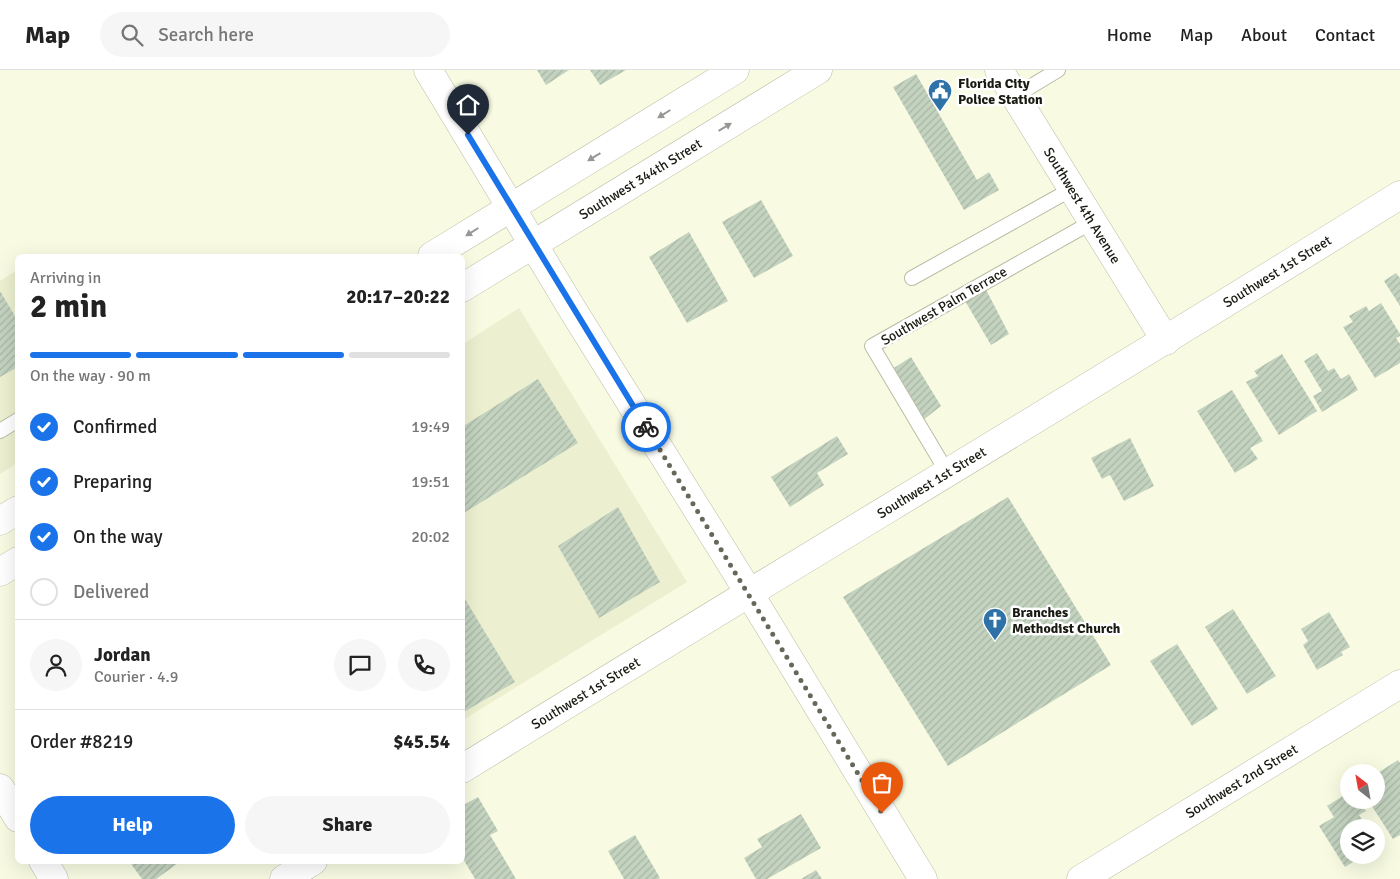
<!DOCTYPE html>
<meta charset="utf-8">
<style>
:root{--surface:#fff;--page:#f6f6f6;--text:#222;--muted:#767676;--line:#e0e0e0;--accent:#1a73e8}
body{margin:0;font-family:Signika,sans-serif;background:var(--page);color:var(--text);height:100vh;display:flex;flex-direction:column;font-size:19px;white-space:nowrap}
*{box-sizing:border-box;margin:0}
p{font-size:16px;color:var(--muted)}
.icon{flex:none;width:28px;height:28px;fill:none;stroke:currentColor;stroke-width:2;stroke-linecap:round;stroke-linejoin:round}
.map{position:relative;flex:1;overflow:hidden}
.sheet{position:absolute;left:15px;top:184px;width:450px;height:610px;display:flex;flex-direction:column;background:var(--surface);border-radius:8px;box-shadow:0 5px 20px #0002}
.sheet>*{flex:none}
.needle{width:32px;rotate:329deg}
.controls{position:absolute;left:1340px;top:694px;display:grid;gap:10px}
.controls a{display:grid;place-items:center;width:45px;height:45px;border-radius:50%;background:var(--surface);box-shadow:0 5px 20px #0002;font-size:25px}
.pin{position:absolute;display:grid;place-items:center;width:42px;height:42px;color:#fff;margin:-51px -21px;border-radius:50% 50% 50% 0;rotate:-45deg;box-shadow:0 0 5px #0007}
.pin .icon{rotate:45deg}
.courier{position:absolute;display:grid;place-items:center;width:50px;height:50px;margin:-25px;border:4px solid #1a73e8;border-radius:50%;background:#fff;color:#222;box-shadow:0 1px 6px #0007}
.head em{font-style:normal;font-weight:700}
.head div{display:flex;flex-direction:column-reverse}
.head{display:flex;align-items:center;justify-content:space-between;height:85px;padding:0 15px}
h1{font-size:32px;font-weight:700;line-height:38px}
.bar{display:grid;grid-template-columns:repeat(4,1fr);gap:8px 5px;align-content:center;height:60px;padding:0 15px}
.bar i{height:6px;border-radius:4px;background:var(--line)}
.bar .on{background:var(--accent)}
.bar p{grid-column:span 4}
.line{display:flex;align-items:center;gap:12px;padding:0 15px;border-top:1px solid var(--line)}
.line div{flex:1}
.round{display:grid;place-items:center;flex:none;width:52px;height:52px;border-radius:26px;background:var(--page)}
ol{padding:0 15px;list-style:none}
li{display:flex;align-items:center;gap:15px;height:55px}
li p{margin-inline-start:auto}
li .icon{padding:5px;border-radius:50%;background:var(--accent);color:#fff;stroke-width:4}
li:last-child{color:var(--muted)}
li i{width:28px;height:28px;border:2px solid var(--line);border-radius:50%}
.primary-button{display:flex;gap:10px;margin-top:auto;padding:10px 15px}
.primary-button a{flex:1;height:58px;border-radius:30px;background:var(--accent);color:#fff;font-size:20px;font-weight:700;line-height:58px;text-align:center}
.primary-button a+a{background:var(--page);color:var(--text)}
header{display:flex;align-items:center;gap:30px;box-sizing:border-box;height:70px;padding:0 25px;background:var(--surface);border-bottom:1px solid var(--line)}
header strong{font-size:24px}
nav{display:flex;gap:28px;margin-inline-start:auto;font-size:18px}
.search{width:350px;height:45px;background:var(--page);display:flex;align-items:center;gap:12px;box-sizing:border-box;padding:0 18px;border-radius:28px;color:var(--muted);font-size:19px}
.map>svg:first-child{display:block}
.built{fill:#ecf0d0}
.building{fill:url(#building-hatch)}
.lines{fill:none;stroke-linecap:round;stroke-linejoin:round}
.lane-casing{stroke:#babda5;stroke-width:16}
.street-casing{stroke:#babda5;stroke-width:29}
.secondary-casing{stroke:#babda5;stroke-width:29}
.lane{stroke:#fff;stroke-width:14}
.street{stroke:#fff;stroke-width:28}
.secondary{stroke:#fff;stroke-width:28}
.oneway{fill:#979893}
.done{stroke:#66685a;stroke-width:5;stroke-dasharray:0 9}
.route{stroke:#1a73e8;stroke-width:6}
.labels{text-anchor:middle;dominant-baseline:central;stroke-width:5;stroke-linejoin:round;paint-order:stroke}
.poi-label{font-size:14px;font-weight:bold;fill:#181910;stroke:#fff;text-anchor:start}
.street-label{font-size:14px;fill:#181910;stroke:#fff}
</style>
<header>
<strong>Map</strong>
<div class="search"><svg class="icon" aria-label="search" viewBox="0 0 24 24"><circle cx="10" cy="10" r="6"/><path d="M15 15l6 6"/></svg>Search here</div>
<nav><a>Home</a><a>Map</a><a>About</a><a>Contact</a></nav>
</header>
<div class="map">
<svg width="1400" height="809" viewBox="0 0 1400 809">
<defs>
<pattern id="building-hatch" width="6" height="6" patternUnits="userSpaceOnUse" patternTransform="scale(1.25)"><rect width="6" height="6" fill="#c4d3c0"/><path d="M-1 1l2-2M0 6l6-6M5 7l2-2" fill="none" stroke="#a8b5a4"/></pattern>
</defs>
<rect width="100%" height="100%" fill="#f8fbe2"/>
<g class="built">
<path d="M17,200V393L0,404V211Z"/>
<path d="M519,238L687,512L463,650V274Z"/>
</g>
<g class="building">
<path d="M537,0H569L546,15Z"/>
<path d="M590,0H626L600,15Z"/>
<path d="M916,4L977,110L989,102L999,120L964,140L893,17Z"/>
<path d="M761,130L793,186L754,208L722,152Z"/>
<path d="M689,162L728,231L687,253L649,187Z"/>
<path d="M1396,203L1400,208V236L1384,211Z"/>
<path d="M982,212L1009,264L991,275L961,224Z"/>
<path d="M0,221L18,251V297L0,307Z"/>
<path d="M1381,233L1400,264V266L1396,268L1400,274V293L1375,308L1343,257L1353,252L1349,246L1366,236L1369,241Z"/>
<path d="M1317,283L1328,301L1334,298L1341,309L1349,304L1358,320L1322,342L1313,326L1322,321L1304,291Z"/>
<path d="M1282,284L1317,341L1279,365L1246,312L1258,306L1254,301Z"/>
<path d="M911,287L941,336L918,354L886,303Z"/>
<path d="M538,309L578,373L462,444V357Z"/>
<path d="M1232,320L1263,371L1250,378L1258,389L1235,403L1197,341Z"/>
<path d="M837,366L848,384L817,403L824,415L790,437L771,407Z"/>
<path d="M1130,368L1154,416L1124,431L1110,405L1102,409L1091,388Z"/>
<path d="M1008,427L1111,595L948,696L843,527Z"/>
<path d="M618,437L660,512L599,548L558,476Z"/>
<path d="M462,524L515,612L462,643Z"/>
<path d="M1233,539L1276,606L1247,624L1205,557Z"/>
<path d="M1329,542L1350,577L1341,582L1343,585L1317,600L1303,575L1308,571L1301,559Z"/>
<path d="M1177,574L1218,639L1192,656L1150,591Z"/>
<path d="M1398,690L1400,693V765L1393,769L1368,730H1376V716L1379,714L1376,710V704Z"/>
<path d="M1349,722V730H1359L1366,741L1359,745L1368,758H1349V785H1364L1345,797L1319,756L1334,747L1327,736Z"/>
<path d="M478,727L498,761L490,765L516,809H475L462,787V736Z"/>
<path d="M801,744L821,778L767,809H756L744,788L762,777L757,769Z"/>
<path d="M635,765L660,808L658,809H624L608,781Z"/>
<path d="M129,791H181L156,809H142Z"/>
<path d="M816,800L822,809H801Z"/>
</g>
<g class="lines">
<defs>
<g id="lane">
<path d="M1015,26L1058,0"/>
<path d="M912,208L1072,119"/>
<path d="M0,361L18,350"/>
<path d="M947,402L872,276L1092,152"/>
</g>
<g id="street">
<path d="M428,0L574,242L735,500L923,809"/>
<path id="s1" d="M999,0L1166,271"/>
<path id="s2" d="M462,699C774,506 1089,319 1400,125"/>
<path d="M284,809L313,791"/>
<path id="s3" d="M1081,809L1400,614"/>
</g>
<g id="secondary">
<path d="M432,186L735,0"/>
<path id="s4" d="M462,218L818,0"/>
<path d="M0,451L18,440"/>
<path d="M0,502L18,491"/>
<path d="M0,718L18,748"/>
<path d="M43,791L54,809"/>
</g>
</defs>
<use href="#lane" class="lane-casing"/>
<use href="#street" class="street-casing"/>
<use href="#secondary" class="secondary-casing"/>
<use href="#lane" class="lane"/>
<use href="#street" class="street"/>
<use href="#secondary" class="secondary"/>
</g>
<defs><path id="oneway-solid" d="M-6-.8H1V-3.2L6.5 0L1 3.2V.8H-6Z" transform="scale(1.25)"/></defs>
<g class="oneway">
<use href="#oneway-solid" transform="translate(664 44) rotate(148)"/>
<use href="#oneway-solid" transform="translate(725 57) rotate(-31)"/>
<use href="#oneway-solid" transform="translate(594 87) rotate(149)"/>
<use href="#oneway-solid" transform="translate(472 162) rotate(148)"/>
</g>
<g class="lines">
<path class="done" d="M646,357L882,743"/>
<path class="route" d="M468,65L646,357"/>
</g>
<defs>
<symbol id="civic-pin" viewBox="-11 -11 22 30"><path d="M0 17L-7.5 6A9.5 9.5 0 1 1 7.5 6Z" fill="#2e72a7" stroke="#fff"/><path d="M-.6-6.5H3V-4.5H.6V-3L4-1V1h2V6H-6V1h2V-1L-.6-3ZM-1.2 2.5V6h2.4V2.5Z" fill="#fff"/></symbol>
<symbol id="church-pin" viewBox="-11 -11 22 30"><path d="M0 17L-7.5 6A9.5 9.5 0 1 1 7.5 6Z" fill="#2e72a7" stroke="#fff"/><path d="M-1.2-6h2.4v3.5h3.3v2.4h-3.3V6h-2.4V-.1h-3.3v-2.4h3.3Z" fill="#fff"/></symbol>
</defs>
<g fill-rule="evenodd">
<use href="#civic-pin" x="926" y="7" width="28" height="38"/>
<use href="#church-pin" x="981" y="536" width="28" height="38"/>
</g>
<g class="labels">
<g class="poi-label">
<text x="958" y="13">Florida City<tspan x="958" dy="16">Police Station</tspan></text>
<text x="1012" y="542">Branches<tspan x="1012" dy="16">Methodist Church</tspan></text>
</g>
<g class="street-label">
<text stroke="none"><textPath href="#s4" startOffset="209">Southwest 344th Street</textPath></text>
<text stroke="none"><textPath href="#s1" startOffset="159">Southwest 4th Avenue</textPath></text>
<text stroke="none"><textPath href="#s2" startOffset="955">Southwest 1st Street</textPath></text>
<text transform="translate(944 236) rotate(-30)">Southwest Palm Terrace</text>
<text stroke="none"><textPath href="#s2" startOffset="550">Southwest 1st Street</textPath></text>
<text stroke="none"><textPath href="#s2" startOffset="145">Southwest 1st Street</textPath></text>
<text stroke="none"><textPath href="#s3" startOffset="188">Southwest 2nd Street</textPath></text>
</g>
</g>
</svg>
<div class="controls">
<a><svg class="needle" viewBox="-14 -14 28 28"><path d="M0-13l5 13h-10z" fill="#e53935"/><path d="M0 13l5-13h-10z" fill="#767676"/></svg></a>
<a><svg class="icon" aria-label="layers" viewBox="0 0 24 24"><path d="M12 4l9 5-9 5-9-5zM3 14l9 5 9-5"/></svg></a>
</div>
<div class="pin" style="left:882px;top:743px;background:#ea580c"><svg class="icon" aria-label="bag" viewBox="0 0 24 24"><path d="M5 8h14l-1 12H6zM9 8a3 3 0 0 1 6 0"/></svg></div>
<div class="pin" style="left:468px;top:65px;background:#1f2937"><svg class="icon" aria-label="home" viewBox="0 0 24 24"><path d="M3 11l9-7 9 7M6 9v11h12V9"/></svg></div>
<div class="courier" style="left:646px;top:357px"><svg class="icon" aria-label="bike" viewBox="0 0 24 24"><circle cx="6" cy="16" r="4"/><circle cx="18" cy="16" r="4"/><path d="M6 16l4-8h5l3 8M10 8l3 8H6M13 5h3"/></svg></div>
<section class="sheet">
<div class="head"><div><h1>2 min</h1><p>Arriving in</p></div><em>20:17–20:22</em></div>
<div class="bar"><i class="on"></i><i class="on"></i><i class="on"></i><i></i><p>On the way · 90 m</p></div>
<ol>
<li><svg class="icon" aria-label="check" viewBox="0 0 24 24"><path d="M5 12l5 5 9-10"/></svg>Confirmed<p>19:49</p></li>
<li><svg class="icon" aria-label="check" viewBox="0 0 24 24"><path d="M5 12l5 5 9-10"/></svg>Preparing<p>19:51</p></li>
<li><svg class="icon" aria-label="check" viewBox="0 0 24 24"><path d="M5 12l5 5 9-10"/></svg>On the way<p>20:02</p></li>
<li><i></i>Delivered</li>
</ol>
<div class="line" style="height:90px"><a class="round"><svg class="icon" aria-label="person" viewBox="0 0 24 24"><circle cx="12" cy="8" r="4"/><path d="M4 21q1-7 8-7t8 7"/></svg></a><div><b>Jordan</b><p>Courier · 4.9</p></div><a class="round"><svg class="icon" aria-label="chat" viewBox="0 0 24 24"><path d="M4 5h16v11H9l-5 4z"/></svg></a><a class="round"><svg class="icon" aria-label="phone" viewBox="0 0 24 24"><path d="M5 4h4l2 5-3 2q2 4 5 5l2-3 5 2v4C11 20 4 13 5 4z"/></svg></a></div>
<div class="line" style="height:65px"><div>Order #8219</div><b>$45.54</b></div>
<div class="primary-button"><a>Help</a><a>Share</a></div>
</section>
</div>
